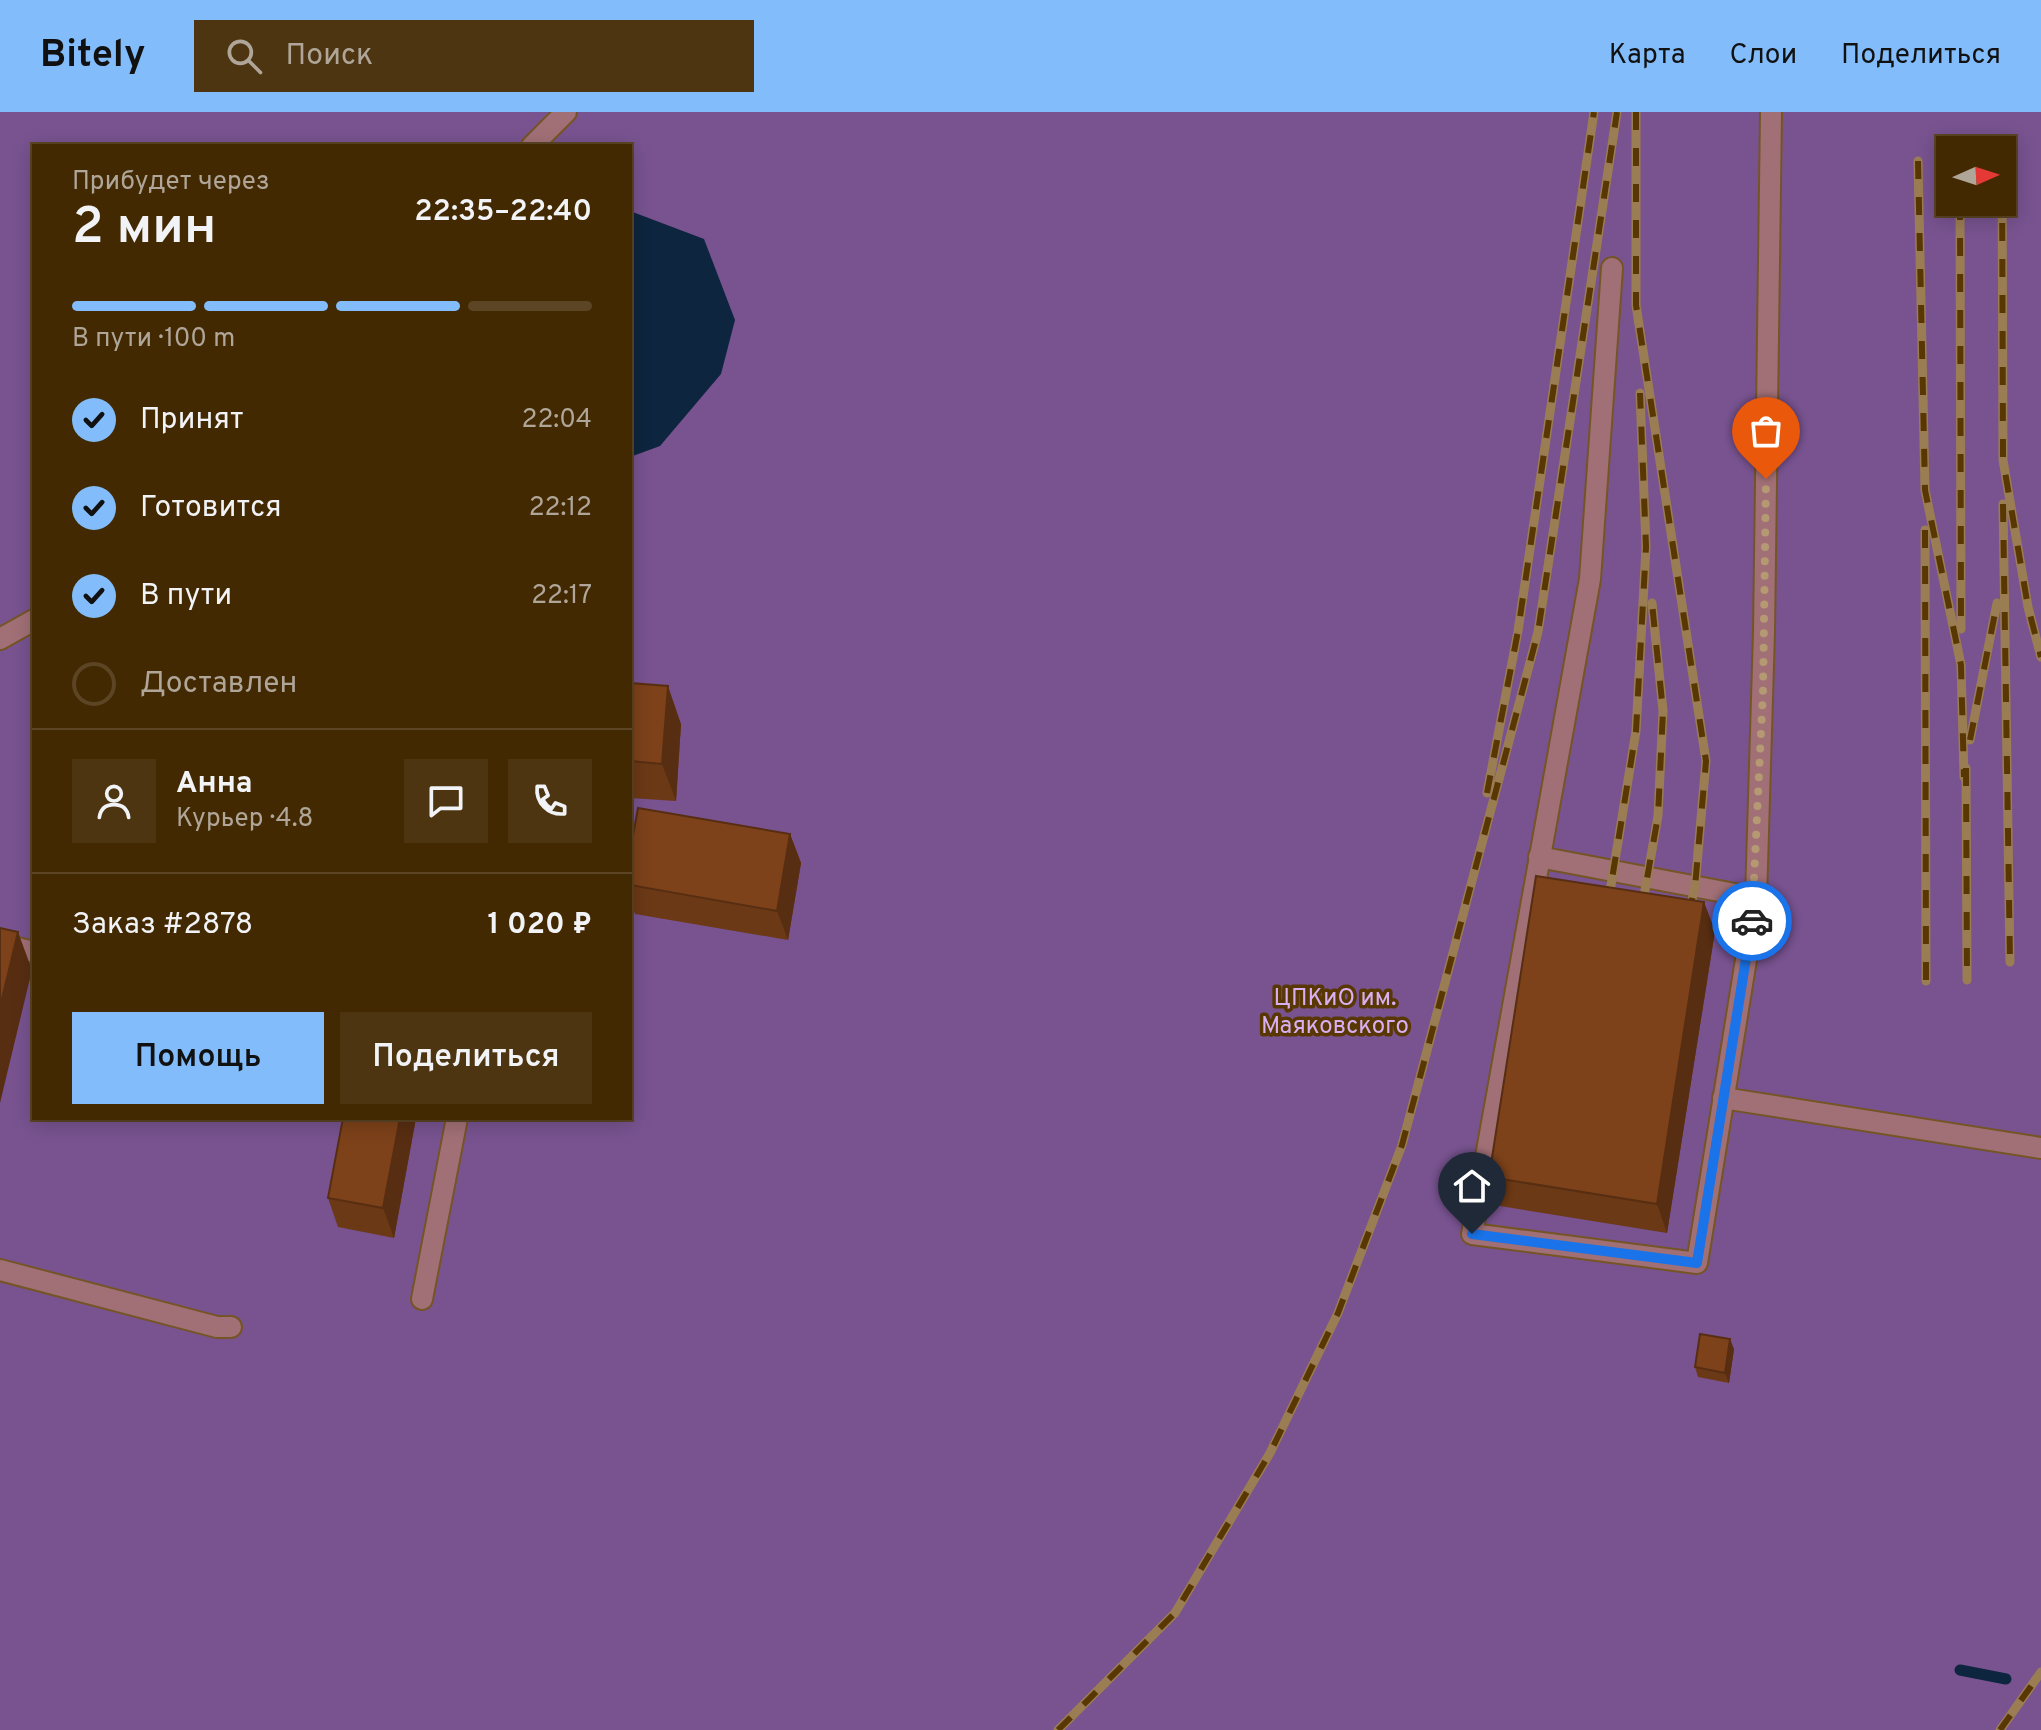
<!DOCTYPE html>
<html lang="ru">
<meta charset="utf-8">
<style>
:root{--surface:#432902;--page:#4d3511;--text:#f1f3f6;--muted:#afa699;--line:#5b4524;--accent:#82bcfa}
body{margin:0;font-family:Overpass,sans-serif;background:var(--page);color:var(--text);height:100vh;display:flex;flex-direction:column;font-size:30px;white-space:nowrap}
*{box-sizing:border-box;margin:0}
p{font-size:26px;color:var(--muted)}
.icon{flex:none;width:44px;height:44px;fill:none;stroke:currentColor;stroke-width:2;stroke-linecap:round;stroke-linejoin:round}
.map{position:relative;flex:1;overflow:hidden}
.panel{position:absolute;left:32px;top:32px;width:600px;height:976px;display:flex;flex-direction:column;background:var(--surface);border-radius:0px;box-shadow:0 4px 20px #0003,0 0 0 2px var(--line)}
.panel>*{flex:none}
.needle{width:52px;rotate:87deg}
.fabs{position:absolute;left:1936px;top:24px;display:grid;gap:16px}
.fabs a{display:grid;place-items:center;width:80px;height:80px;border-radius:0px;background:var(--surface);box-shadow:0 4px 20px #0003,0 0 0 2px var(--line);font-size:40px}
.pin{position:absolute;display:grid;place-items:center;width:68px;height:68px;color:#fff;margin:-82px -34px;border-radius:50% 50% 50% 0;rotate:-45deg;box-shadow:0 0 8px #0007}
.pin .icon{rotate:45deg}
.courier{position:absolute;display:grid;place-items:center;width:80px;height:80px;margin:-40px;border:6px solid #1a73e8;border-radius:50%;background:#fff;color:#222;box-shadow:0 2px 10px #0007}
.overview em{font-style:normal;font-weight:600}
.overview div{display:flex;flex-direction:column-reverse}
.overview{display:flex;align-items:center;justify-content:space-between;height:136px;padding:0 40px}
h1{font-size:52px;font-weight:600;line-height:60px}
.bar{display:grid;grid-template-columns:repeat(4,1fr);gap:12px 8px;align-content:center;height:96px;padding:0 40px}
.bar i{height:10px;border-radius:6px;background:var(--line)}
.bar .selected{background:var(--accent)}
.bar p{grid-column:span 4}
.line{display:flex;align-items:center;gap:20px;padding:0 40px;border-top:2px solid var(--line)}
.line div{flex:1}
.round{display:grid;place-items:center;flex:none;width:84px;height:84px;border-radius:0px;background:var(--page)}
ol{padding:0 40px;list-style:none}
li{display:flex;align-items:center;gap:24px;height:88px}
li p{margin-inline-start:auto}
li .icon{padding:8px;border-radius:50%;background:var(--accent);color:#111;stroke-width:4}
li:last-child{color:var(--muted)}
li i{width:44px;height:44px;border:4px solid var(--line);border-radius:50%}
.button{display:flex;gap:16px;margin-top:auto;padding:16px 40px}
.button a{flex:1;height:92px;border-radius:0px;background:var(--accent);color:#111;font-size:32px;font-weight:600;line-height:92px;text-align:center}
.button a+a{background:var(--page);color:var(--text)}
header{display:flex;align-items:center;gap:48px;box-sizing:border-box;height:112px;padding:0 40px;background:var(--accent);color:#111}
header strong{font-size:38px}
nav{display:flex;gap:44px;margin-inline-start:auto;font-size:28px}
.search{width:560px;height:72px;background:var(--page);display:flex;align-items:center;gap:20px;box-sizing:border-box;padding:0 28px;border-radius:0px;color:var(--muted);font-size:30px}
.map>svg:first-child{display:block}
.green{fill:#785390;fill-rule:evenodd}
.water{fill:#0d253e}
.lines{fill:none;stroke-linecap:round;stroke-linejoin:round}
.stream{stroke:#0d253e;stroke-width:11}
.minor-casing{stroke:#755525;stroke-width:24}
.minor{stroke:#a17076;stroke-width:20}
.rail-casing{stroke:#9b7d53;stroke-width:9}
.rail{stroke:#593702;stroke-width:6;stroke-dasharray:18;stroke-linecap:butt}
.wall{fill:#6c3916}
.shaded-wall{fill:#582e12}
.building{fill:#7d421a;stroke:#582e12;stroke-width:2}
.done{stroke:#b59973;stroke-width:8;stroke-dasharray:0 14.4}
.route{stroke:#1a73e8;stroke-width:10}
.labels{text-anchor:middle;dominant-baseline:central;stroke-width:7;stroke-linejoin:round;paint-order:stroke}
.park-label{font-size:24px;fill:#d7aff2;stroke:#593702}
</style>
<header>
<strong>Bitely</strong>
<div class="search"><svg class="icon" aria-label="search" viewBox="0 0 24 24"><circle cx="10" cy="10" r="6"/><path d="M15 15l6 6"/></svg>Поиск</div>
<nav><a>Карта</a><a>Слои</a><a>Поделиться</a></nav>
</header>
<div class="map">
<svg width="2041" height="1618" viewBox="0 0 2041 1618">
<rect width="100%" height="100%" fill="#593702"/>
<path class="green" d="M0,0H2041V1618H0ZM34,34H630V1006H34ZM1950,38H2002V90H1950Z"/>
<path class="water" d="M630,99L704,127L735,208L721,262L660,334L630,345Z"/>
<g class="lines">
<path class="stream" d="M1960,1558L2006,1567"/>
<defs>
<g id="minor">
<path d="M532,34L566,0"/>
<path d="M1612,156L1590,467L1472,1122L1697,1151L1756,786"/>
<path d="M0,527L34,508"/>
<path d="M1539,745L1756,786L1764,520L1771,0"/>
<path d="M0,832L34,840"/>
<path d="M1723,986L2041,1036"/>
<path d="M0,1158L217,1215H231"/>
<path d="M422,1187L457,1006"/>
</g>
</defs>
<use href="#minor" class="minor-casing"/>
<use href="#minor" class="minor"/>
<defs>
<g id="rail">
<path d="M1636,0V193L1706,649L1695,775L1687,809"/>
<path d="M2002,39L2003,348L2028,495L2041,545"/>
<path d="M1918,49L1925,378L1961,553L1964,665"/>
<path d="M1960,90L1961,517"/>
<path d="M2003,392L2010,850"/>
<path d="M1925,418L1926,869"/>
<path d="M1970,628L1997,491"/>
<path d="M1966,656L1967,868"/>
<path d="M1487,681L1518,519L1594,0"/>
<path d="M1607,798L1636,619L1646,435L1640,281"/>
<path d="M1641,801L1658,704L1663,599L1652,491"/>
<path d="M1058,1618L1175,1501L1270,1341L1338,1201L1402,1033L1538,520L1617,0"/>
<path d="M2000,1618L2041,1560"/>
</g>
</defs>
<use href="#rail" class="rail-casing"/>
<use href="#rail" class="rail"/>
</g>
<g class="wall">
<path d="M630,571L681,612L676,689L630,686Z"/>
<path d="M790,722L801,751L788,828L635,802L630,788V740Z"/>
<path d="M1715,819L1667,1121L1500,1094L1489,1065Z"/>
<path d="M416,1006L394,1126L338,1115L328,1086Z"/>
<path d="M1734,1237L1729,1271L1698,1265L1695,1255Z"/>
</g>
<g class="shaded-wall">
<path d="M668,574L681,612L676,689L662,652Z"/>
<path d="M790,722L801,751L788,828L777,799Z"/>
<path d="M1704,790L1715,819L1667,1121L1657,1092Z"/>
<path d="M18,820L32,858L0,991V895Z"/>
<path d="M400,1006H416L394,1126L383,1096Z"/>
<path d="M1730,1227L1734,1237L1729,1271L1725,1261Z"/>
</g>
<g class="building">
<path d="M630,571L668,574L662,652L630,649Z"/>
<path d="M638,696L790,722L777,799L630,773V740Z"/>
<path d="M1536,764L1704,790L1657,1092L1489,1065Z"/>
<path d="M0,816L18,820L0,895Z"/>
<path d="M343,1006H400L383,1096L328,1086Z"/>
<path d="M1700,1222L1730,1227L1725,1261L1695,1255Z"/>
</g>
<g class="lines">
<path class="done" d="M1752,809L1763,579L1766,367"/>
<path class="route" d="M1472,1122L1697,1151L1752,809"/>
</g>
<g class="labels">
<g class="park-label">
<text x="1335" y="887">ЦПКиО им.<tspan x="1335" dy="28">Маяковского</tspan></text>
</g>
</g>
</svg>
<div class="fabs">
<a><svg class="needle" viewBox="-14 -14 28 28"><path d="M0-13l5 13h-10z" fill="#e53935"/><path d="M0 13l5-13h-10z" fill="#afa699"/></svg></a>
</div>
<div class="pin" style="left:1766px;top:367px;background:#ea580c"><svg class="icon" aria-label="bag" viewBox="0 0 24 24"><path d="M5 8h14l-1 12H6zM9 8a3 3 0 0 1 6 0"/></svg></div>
<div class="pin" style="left:1472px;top:1122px;background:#1f2937"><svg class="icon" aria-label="home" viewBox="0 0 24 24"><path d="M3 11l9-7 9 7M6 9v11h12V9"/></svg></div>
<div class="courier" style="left:1752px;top:809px"><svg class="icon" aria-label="car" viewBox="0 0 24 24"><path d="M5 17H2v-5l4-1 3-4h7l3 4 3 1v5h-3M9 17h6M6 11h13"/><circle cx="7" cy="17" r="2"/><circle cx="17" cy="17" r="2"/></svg></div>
<section class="panel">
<div class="overview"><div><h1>2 мин</h1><p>Прибудет через</p></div><em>22:35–22:40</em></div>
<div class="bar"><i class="selected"></i><i class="selected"></i><i class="selected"></i><i></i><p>В пути · 100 m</p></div>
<ol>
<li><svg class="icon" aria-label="check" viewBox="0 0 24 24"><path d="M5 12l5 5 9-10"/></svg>Принят<p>22:04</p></li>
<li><svg class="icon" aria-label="check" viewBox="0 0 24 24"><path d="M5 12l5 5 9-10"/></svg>Готовится<p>22:12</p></li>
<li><svg class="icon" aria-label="check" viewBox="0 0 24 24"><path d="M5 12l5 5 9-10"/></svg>В пути<p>22:17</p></li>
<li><i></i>Доставлен</li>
</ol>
<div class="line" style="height:144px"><a class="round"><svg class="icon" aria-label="person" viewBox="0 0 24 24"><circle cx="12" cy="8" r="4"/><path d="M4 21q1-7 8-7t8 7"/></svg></a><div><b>Анна</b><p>Курьер · 4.8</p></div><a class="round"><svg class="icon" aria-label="chat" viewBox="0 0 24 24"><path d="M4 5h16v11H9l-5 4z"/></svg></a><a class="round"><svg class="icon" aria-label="phone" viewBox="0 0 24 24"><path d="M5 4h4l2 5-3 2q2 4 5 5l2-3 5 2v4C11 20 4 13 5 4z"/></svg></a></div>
<div class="line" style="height:104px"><div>Заказ #2878</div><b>1 020 ₽</b></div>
<div class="button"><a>Помощь</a><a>Поделиться</a></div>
</section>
</div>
